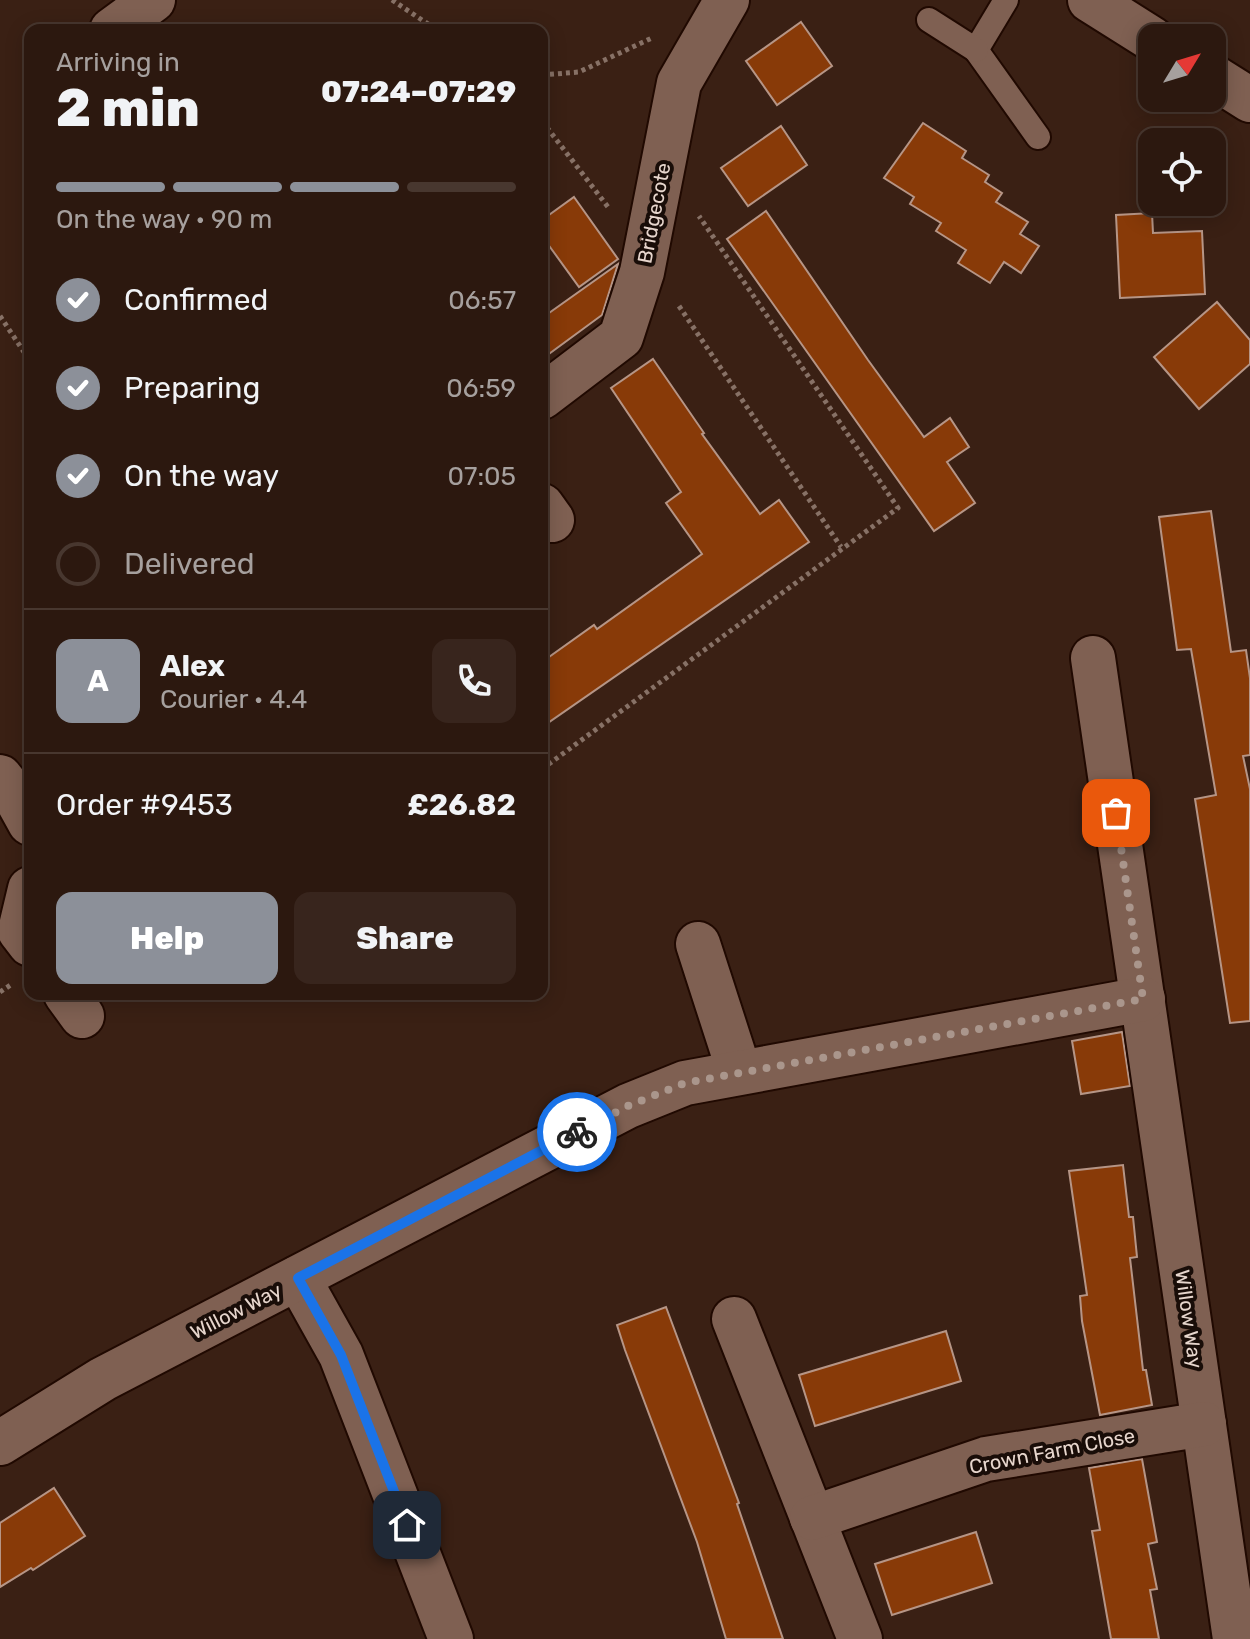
<!DOCTYPE html>
<meta charset="utf-8">
<style>
:root{--surface:#2c180f;--page:#38251d;--text:#f1f3f6;--muted:#a6a09e;--line:#48372f;--accent:#8c9099}
body{margin:0;font-family:Rubik,sans-serif;background:var(--page);color:var(--text);height:100vh;display:flex;flex-direction:column;font-size:30px;white-space:nowrap}
*{box-sizing:border-box;margin:0}
p{font-size:26px;color:var(--muted)}
.icon{flex:none;width:44px;height:44px;fill:none;stroke:currentColor;stroke-width:2;stroke-linecap:round;stroke-linejoin:round}
.map{position:relative;flex:1;overflow:hidden}
.sheet{position:absolute;left:24px;top:24px;width:524px;height:976px;display:flex;flex-direction:column;background:var(--surface);border-radius:16px;box-shadow:0 4px 20px #0003,0 0 0 2px var(--line)}
.sheet>*{flex:none}
.needle{width:52px;rotate:52deg}
.buttons{position:absolute;left:1138px;top:24px;display:grid;gap:16px}
.buttons a{display:grid;place-items:center;width:88px;height:88px;border-radius:16px;background:var(--surface);box-shadow:0 4px 20px #0003,0 0 0 2px var(--line);font-size:40px}
.pin{position:absolute;display:grid;place-items:center;width:68px;height:68px;color:#fff;margin:-34px;border-radius:16px;box-shadow:0 4px 12px #0006}
.courier{position:absolute;display:grid;place-items:center;width:80px;height:80px;margin:-40px;border:6px solid #1a73e8;border-radius:50%;background:#fff;color:#222;box-shadow:0 2px 10px #0007}
.summary em{font-style:normal;font-weight:800}
.summary div{display:flex;flex-direction:column-reverse}
.summary{display:flex;align-items:center;justify-content:space-between;height:136px;padding:0 32px}
h1{font-size:52px;font-weight:800;line-height:60px}
.bar{display:grid;grid-template-columns:repeat(4,1fr);gap:12px 8px;align-content:center;height:96px;padding:0 32px}
.bar i{height:10px;border-radius:6px;background:var(--line)}
.bar .active{background:var(--accent)}
.bar p{grid-column:span 4}
.line{display:flex;align-items:center;gap:20px;padding:0 32px;border-top:2px solid var(--line)}
.line div{flex:1}
.round{display:grid;place-items:center;flex:none;width:84px;height:84px;border-radius:16px;background:var(--page)}
ol{padding:0 32px;list-style:none}
li{display:flex;align-items:center;gap:24px;height:88px}
li p{margin-inline-start:auto}
li .icon{padding:8px;border-radius:50%;background:var(--accent);color:#fff;stroke-width:4}
li:last-child{color:var(--muted)}
li i{width:44px;height:44px;border:4px solid var(--line);border-radius:50%}
.primary-button{display:flex;gap:16px;margin-top:auto;padding:16px 32px}
.primary-button a{flex:1;height:92px;border-radius:16px;background:var(--accent);color:#fff;font-size:32px;font-weight:800;line-height:92px;text-align:center}
.primary-button a+a{background:var(--page);color:var(--text)}
.map>svg:first-child{display:block}
.building{fill:#883a08;stroke:#b69586;stroke-width:2}
.lines{fill:none;stroke-linecap:round;stroke-linejoin:round}
.service-casing{stroke:#200901;stroke-width:28}
.minor-casing{stroke:#200901;stroke-width:48}
.tertiary-casing{stroke:#200901;stroke-width:48}
.path{stroke:#877166;stroke-width:5;stroke-dasharray:4 4;stroke-linecap:butt}
.service{stroke:#7f6052;stroke-width:24}
.minor{stroke:#7f6052;stroke-width:44}
.tertiary{stroke:#7f6052;stroke-width:44}
.done{stroke:#aa968c;stroke-width:8;stroke-dasharray:0 14.4}
.route{stroke:#1a73e8;stroke-width:10}
.labels{text-anchor:middle;dominant-baseline:central;stroke-width:8;stroke-linejoin:round;paint-order:stroke}
.street-label{font-size:20px;fill:#e7d6cd;stroke:#190d08}
</style>
<div class="map">
<svg width="1250" height="1639" viewBox="0 0 1250 1639">
<rect width="100%" height="100%" fill="#3a2014"/>
<g class="building">
<path d="M801,22L832,66L777,105L746,61Z"/>
<path d="M923,123L966,151L962,158L989,175L985,182L1002,193L996,202L1028,222L1020,234L1039,246L1021,273L1004,262L990,283L958,263L966,250L936,231L941,223L910,204L914,197L884,178Z"/>
<path d="M781,126L807,165L748,206L721,168Z"/>
<path d="M574,197L618,259L579,287L542,236V220Z"/>
<path d="M766,211L868,360L924,437L950,418L969,447L947,462L975,503L934,531L727,239Z"/>
<path d="M1152,213L1153,233L1202,231L1205,294L1120,298L1116,215Z"/>
<path d="M618,264L602,315L542,359V318Z"/>
<path d="M1217,302L1250,340V364L1199,409L1154,357Z"/>
<path d="M653,359L704,433L702,434L760,514L779,500L809,542L542,727V662L594,625L597,629L702,554L666,503L681,492L611,388Z"/>
<path d="M1211,511L1231,652L1246,650L1250,678V755L1243,756L1250,789V1021L1230,1023L1195,799L1216,795L1191,649L1177,650L1159,517Z"/>
<path d="M1122,1032L1130,1086L1081,1094L1072,1041Z"/>
<path d="M1123,1165L1129,1217H1133L1137,1257L1130,1258L1143,1370H1146L1152,1405L1100,1415L1082,1321L1080,1296L1087,1295L1069,1171Z"/>
<path d="M666,1307L739,1503L737,1504L783,1639H726L697,1542L625,1350L617,1325Z"/>
<path d="M946,1331L961,1381L815,1426L799,1375Z"/>
<path d="M1142,1459L1157,1542L1148,1544L1157,1589L1150,1590L1159,1639H1111L1092,1531L1100,1530L1089,1468Z"/>
<path d="M54,1488L85,1536L33,1570L31,1568L0,1587V1523Z"/>
<path d="M976,1532L992,1583L892,1615L875,1564Z"/>
</g>
<g class="lines">
<defs>
<g id="service">
<path d="M1006,0L976,50L1038,137"/>
<path d="M929,20L976,50"/>
</g>
<g id="minor">
<path d="M112,30L153,0"/>
<path d="M542,397L621,337L642,272L679,83L727,0"/>
<path d="M542,506L552,520"/>
<path d="M1093,658L1235,1639"/>
<path d="M0,777L15,796L30,823"/>
<path d="M30,889L20,931L30,944"/>
<path d="M698,944L739,1071"/>
<path d="M66,994L82,1016"/>
<path d="M298,1278L341,1355L451,1639"/>
<path d="M734,1319L860,1639"/>
<path d="M0,1443L103,1379L628,1106L685,1083L1143,999"/>
<path d="M812,1518L986,1459L1204,1424"/>
</g>
<g id="tertiary">
<path d="M1090,0L1152,39"/>
<path d="M1212,76L1250,100"/>
</g>
</defs>
<use href="#service" class="service-casing"/>
<use href="#minor" class="minor-casing"/>
<use href="#tertiary" class="tertiary-casing"/>
<g class="path">
<path d="M392,0L437,30"/>
<path d="M542,75L579,72L654,37"/>
<path d="M542,121L608,207"/>
<path d="M679,306L841,547"/>
<path d="M0,316L30,361"/>
<path d="M542,769L898,508L699,216"/>
<path d="M0,992L12,984"/>
</g>
<use href="#service" class="service"/>
<use href="#minor" class="minor"/>
<use href="#tertiary" class="tertiary"/>
</g>
<g class="lines">
<path class="done" d="M577,1132L628,1106L685,1083L1143,999L1116,813"/>
<path class="route" d="M407,1525L341,1355L298,1278L577,1132"/>
</g>
<g class="labels">
<g class="street-label">
<text transform="translate(654 213) rotate(-79)">Bridgecote</text>
<text transform="translate(236 1311) rotate(-27)">Willow Way</text>
<text transform="translate(1189 1319) rotate(82)">Willow Way</text>
<text transform="translate(1052 1451) rotate(-11)">Crown Farm Close</text>
</g>
</g>
</svg>
<div class="buttons">
<a><svg class="needle" viewBox="-14 -14 28 28"><path d="M0-13l5 13h-10z" fill="#e53935"/><path d="M0 13l5-13h-10z" fill="#a6a09e"/></svg></a>
<a><svg class="icon" aria-label="locate" viewBox="0 0 24 24"><circle cx="12" cy="12" r="6"/><path d="M12 2v4M12 18v4M2 12h4M18 12h4"/></svg></a>
</div>
<div class="pin" style="left:1116px;top:813px;background:#ea580c"><svg class="icon" aria-label="bag" viewBox="0 0 24 24"><path d="M5 8h14l-1 12H6zM9 8a3 3 0 0 1 6 0"/></svg></div>
<div class="pin" style="left:407px;top:1525px;background:#1f2937"><svg class="icon" aria-label="home" viewBox="0 0 24 24"><path d="M3 11l9-7 9 7M6 9v11h12V9"/></svg></div>
<div class="courier" style="left:577px;top:1132px"><svg class="icon" aria-label="bike" viewBox="0 0 24 24"><circle cx="6" cy="16" r="4"/><circle cx="18" cy="16" r="4"/><path d="M6 16l4-8h5l3 8M10 8l3 8H6M13 5h3"/></svg></div>
<section class="sheet">
<div class="summary"><div><h1>2 min</h1><p>Arriving in</p></div><em>07:24–07:29</em></div>
<div class="bar"><i class="active"></i><i class="active"></i><i class="active"></i><i></i><p>On the way · 90 m</p></div>
<ol>
<li><svg class="icon" aria-label="check" viewBox="0 0 24 24"><path d="M5 12l5 5 9-10"/></svg>Confirmed<p>06:57</p></li>
<li><svg class="icon" aria-label="check" viewBox="0 0 24 24"><path d="M5 12l5 5 9-10"/></svg>Preparing<p>06:59</p></li>
<li><svg class="icon" aria-label="check" viewBox="0 0 24 24"><path d="M5 12l5 5 9-10"/></svg>On the way<p>07:05</p></li>
<li><i></i>Delivered</li>
</ol>
<div class="line" style="height:144px"><b class="round" style="background:var(--accent);color:#fff">A</b><div><b>Alex</b><p>Courier · 4.4</p></div><a class="round"><svg class="icon" aria-label="phone" viewBox="0 0 24 24"><path d="M5 4h4l2 5-3 2q2 4 5 5l2-3 5 2v4C11 20 4 13 5 4z"/></svg></a></div>
<div class="line" style="height:104px"><div>Order #9453</div><b>£26.82</b></div>
<div class="primary-button"><a>Help</a><a>Share</a></div>
</section>
</div>
